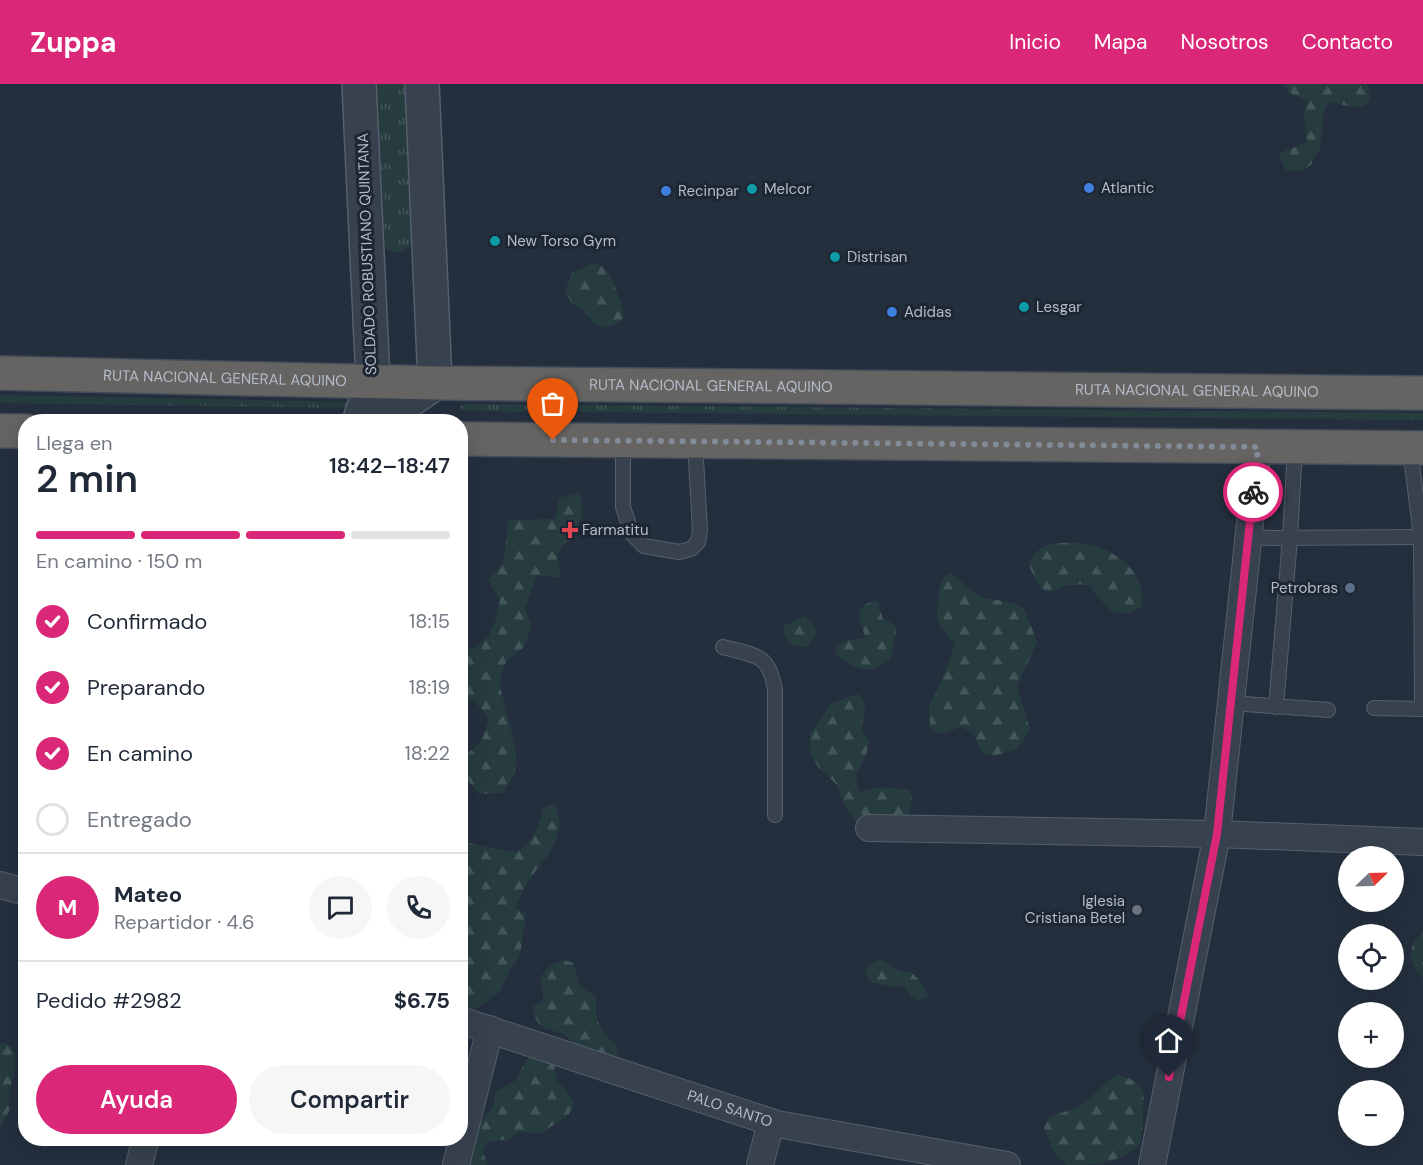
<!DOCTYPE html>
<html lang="es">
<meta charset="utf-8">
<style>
:root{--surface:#fff;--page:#f6f6f7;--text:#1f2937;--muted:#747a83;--line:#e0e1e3;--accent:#db2777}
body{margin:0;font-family:"DM Sans",sans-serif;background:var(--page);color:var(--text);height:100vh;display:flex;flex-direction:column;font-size:22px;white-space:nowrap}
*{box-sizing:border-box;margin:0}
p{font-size:20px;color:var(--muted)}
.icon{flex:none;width:33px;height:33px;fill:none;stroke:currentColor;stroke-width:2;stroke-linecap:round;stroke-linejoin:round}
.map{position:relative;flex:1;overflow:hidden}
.side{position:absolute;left:18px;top:330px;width:450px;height:732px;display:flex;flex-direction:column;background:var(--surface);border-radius:24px;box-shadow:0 6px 24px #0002}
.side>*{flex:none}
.needle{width:39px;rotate:67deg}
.controls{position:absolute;left:1338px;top:762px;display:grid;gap:12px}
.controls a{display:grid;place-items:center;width:66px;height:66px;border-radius:50%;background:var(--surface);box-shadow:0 6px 24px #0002;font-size:30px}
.pin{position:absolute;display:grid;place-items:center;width:51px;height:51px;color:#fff;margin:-62px -26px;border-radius:50% 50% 50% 0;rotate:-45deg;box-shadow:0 0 6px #0007}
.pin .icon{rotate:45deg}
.courier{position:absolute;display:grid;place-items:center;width:60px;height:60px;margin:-30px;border:4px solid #db2777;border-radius:50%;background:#fff;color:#222;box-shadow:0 2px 8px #0007}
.headline em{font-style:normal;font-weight:600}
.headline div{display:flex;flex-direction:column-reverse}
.headline{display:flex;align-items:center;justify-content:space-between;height:102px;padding:0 18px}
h1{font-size:39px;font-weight:600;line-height:45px}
.bar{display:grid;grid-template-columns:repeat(4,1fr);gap:9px 6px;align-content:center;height:72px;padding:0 18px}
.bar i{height:8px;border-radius:4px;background:var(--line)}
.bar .active{background:var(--accent)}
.bar p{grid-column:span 4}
.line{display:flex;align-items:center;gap:15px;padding:0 18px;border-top:2px solid var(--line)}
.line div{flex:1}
.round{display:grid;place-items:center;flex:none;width:63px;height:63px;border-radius:32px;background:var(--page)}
ol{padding:0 18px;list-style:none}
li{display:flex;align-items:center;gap:18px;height:66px}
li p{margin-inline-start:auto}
li .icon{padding:6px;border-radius:50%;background:var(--accent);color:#fff;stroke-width:4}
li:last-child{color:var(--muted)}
li i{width:33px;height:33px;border:3px solid var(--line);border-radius:50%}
.action{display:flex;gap:12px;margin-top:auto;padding:12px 18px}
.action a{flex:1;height:69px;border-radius:36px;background:var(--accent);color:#fff;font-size:24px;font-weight:600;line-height:69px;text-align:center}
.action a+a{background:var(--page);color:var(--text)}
header{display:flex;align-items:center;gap:36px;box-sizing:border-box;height:84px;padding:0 30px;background:var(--accent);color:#fff}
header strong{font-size:28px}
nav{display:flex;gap:33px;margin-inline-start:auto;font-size:21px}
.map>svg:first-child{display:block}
.grass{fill:url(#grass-tufts)}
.forest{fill:url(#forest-firs)}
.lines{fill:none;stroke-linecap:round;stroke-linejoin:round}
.service-casing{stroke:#565f6c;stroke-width:16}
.minor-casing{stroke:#565f6c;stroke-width:28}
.tertiary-casing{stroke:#565f6c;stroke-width:36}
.trunk-casing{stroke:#434c59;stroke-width:36}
.service{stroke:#38414e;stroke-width:14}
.minor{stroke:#38414e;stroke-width:26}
.tertiary{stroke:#38414e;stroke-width:33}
.trunk{stroke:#656462;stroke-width:33}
.done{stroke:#828b98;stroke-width:6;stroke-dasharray:0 10.8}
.route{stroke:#db2777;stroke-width:8}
.shop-dot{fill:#3f7fe0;stroke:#1d2633;stroke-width:2}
.culture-dot{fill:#0f9aa8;stroke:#1d2633;stroke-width:2}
.health-dot{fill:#e0444e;stroke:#1d2633;stroke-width:2}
.service-dot{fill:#5c6f8a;stroke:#1d2633;stroke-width:2}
.worship-dot{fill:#6b7280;stroke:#1d2633;stroke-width:2}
.labels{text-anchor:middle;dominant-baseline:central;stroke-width:6;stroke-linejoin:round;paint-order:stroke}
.poi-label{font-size:15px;fill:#b4bcc9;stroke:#1d2633;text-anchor:start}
.street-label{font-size:15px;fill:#b4bcc9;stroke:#1d2633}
</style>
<header>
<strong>Zuppa</strong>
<nav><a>Inicio</a><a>Mapa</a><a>Nosotros</a><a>Contacto</a></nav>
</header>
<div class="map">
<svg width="1423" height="1081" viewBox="0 0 1423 1081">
<defs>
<pattern id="grass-tufts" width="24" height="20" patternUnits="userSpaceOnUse" patternTransform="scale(1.5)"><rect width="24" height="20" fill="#263c3f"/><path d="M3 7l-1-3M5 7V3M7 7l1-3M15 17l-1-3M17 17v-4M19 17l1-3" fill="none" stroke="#435659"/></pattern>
<pattern id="forest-firs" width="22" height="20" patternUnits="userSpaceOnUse" patternTransform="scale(1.5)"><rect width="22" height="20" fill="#263c3f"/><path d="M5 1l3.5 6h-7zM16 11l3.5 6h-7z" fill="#435659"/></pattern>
</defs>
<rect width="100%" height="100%" fill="#242f3e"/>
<g class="grass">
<path d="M377,0H404L411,161L401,169L388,167L385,164Z"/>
<path d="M0,311L351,318L350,324L0,319Z"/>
<path d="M465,320L1423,329V336L465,327L461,326L460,322Z"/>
</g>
<g class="forest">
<path d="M1284,0H1367C1379,32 1350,23 1332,18L1327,21L1324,26L1320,65L1313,75L1312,80L1303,87L1286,86L1280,75V69L1307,58L1304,34L1306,17L1288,8Z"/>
<path d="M594,179C609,183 612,195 617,208C620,219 625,225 622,237L606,244L595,240L586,229L571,218L565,207L572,189Z"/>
<path d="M580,408L583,432L557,471L561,494L537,491L525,524L532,542L524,563L506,577L499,598L516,666L515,690L502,709L479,710L465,693L466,671L482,656L489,636L476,618L461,613V568C491,559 495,544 500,515L488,496L503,479L509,436L555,435L559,414Z"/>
<path d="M1054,459C1064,459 1077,458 1087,460C1117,466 1147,489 1142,522C1112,541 1107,520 1088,501C1072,499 1063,502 1048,508L1039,502L1029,482C1033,468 1040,464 1054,459Z"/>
<path d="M950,489L980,513L1014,519L1024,524L1037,558L1017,602L1030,645L1017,665L994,672L983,669L972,648L961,643L939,650L930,643L929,621L940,601L955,560L940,542L937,532L939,507L942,496Z"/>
<path d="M872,517L878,518L883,535L893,540L896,545C896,550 892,570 891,573C889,578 883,580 879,582C862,591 849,581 836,569V562L848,556L865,554C863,539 850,526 872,517Z"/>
<path d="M804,532L813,539L817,550L807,563C793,564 782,557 784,542Z"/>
<path d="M858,610C868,620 865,630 861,643L869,658L866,671L856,691L859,708L878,704L909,705C914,715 911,725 907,735L868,743L857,737L848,728L836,700L818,683L810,668V650L830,620Z"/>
<path d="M554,719C571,754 542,775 525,802C521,809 519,817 516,824L526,830L521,865L518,876L511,884L499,908L475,926L460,921L461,764L469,759L514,768L523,764L531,755L541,735L543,724Z"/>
<path d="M1423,849V894C1409,881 1405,860 1423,849Z"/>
<path d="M563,876L574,879L579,902L596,912C595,936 598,946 617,962L618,973L608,977L577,969C574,962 570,953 563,950C544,942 538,949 533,923L543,917V907L540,896C545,884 551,880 563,876Z"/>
<path d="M878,876L884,877L900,887L911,888L919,896L928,912L918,917L913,914L902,901L895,903L870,898L865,887L867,882Z"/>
<path d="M0,959H7L12,963C23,984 4,1004 10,1025L0,1044Z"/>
<path d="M543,959L556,973C549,1004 567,997 574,1022L568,1031L540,1050L519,1048L510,1055L487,1058L483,1068L487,1081H466V1058L494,1020L495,1009L516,996L527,975Z"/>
<path d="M1118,991C1144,998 1145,1005 1143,1030C1143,1041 1142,1050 1140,1060C1116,1081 1096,1081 1066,1081L1053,1066L1044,1044L1050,1033C1064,1028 1078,1024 1089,1015C1101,1005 1103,997 1118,991Z"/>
</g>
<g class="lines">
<defs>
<g id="service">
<path d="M623,357V423L632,450L644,462L679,468L691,465L698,458L700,447L695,357"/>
<path d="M1410,364L1421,453L1422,625"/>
<path d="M1249,454L1423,453"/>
<path d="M723,563C756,572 769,569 775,606V731"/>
<path d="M1231,619L1328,626"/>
<path d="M1276,623L1290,454L1295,363"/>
<path d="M1374,624L1423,625"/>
</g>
<g id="minor">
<path d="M869,744L1217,750L1423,758"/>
<path d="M0,801L26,808"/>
<path id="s1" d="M460,936L777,1040L1007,1081"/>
<path d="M139,1081L146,1054"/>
<path d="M456,1081L490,945"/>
<path d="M760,1081L771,1038"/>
<path d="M1152,1081L1217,750L1258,363"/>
</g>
<g id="tertiary">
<path d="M359,338L373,297L359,0"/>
<path d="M378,338L435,299L422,0"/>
</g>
<g id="trunk">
<path id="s2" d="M0,289L435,299L1423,309"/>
<path d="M0,347H26"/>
<path d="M460,355L1423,364"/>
</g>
</defs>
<use href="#service" class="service-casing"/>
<use href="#minor" class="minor-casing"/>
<use href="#tertiary" class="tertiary-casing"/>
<use href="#trunk" class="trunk-casing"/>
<use href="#service" class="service"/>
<use href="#minor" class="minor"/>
<use href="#tertiary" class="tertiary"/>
<use href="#trunk" class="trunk"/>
</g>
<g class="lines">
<path class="done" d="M553,356L1258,363L1253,408"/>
<path class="route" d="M1169,993L1217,750L1253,408"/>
</g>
<g class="shop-dot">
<circle cx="1089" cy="104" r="6"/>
<circle cx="666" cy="107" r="6"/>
<circle cx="892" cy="228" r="6"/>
</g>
<g class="culture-dot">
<circle cx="752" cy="105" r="6"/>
<circle cx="495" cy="157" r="6"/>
<circle cx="835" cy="173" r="6"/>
<circle cx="1024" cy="223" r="6"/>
</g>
<path class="health-dot" d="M567 437h6v6h6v6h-6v6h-6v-6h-6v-6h6z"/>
<circle class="service-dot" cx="1350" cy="504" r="6"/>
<circle class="worship-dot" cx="1137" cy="826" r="6"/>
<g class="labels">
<g class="poi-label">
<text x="1101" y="104">Atlantic</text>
<text x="764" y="105">Melcor</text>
<text x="678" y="107">Recinpar</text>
<text x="507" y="157">New Torso Gym</text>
<text x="847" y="173">Distrisan</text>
<text x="1036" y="223">Lesgar</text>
<text x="904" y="228">Adidas</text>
<text x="582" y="446">Farmatitu</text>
<text x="1338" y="504" text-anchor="end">Petrobras</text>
<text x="1125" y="817" text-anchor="end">Iglesia<tspan x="1125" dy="17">Cristiana Betel</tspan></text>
</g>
<g class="street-label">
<text transform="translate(367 170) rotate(-92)">SOLDADO ROBUSTIANO QUINTANA</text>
<text stroke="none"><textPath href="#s2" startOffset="225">RUTA NACIONAL GENERAL AQUINO</textPath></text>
<text stroke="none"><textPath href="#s2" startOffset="711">RUTA NACIONAL GENERAL AQUINO</textPath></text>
<text stroke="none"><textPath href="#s2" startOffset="1197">RUTA NACIONAL GENERAL AQUINO</textPath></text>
<text stroke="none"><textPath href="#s1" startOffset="284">PALO SANTO</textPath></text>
</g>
</g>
</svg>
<div class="controls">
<a><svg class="needle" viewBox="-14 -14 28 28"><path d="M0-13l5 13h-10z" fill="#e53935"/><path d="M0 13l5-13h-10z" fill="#747a83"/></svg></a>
<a><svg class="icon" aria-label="locate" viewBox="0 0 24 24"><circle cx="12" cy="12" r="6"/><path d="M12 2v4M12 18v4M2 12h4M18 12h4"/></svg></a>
<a>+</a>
<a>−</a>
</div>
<div class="pin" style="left:553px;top:356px;background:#ea580c"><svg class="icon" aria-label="bag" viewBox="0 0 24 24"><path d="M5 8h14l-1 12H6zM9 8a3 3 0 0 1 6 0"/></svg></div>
<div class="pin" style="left:1169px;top:993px;background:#1f2937"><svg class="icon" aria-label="home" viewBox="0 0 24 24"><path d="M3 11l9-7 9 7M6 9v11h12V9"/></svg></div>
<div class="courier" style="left:1253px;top:408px"><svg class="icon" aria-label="bike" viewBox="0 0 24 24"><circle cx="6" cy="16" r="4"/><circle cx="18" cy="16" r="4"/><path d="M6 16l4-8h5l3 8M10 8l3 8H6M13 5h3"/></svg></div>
<section class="side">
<div class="headline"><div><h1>2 min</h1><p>Llega en</p></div><em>18:42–18:47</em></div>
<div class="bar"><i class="active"></i><i class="active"></i><i class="active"></i><i></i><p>En camino · 150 m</p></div>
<ol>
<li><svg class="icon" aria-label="check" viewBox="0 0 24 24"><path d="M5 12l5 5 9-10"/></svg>Confirmado<p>18:15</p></li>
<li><svg class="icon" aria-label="check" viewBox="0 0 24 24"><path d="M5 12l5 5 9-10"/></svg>Preparando<p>18:19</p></li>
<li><svg class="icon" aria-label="check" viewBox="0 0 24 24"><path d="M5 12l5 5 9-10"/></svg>En camino<p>18:22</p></li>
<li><i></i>Entregado</li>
</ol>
<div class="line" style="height:108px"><b class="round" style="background:var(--accent);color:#fff">M</b><div><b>Mateo</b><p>Repartidor · 4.6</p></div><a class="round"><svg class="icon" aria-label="chat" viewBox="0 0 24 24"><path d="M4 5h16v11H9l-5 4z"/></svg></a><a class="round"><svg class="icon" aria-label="phone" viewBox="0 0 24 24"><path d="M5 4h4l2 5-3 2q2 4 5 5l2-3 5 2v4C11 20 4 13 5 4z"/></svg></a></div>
<div class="line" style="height:78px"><div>Pedido #2982</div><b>$6.75</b></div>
<div class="action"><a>Ayuda</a><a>Compartir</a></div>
</section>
</div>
